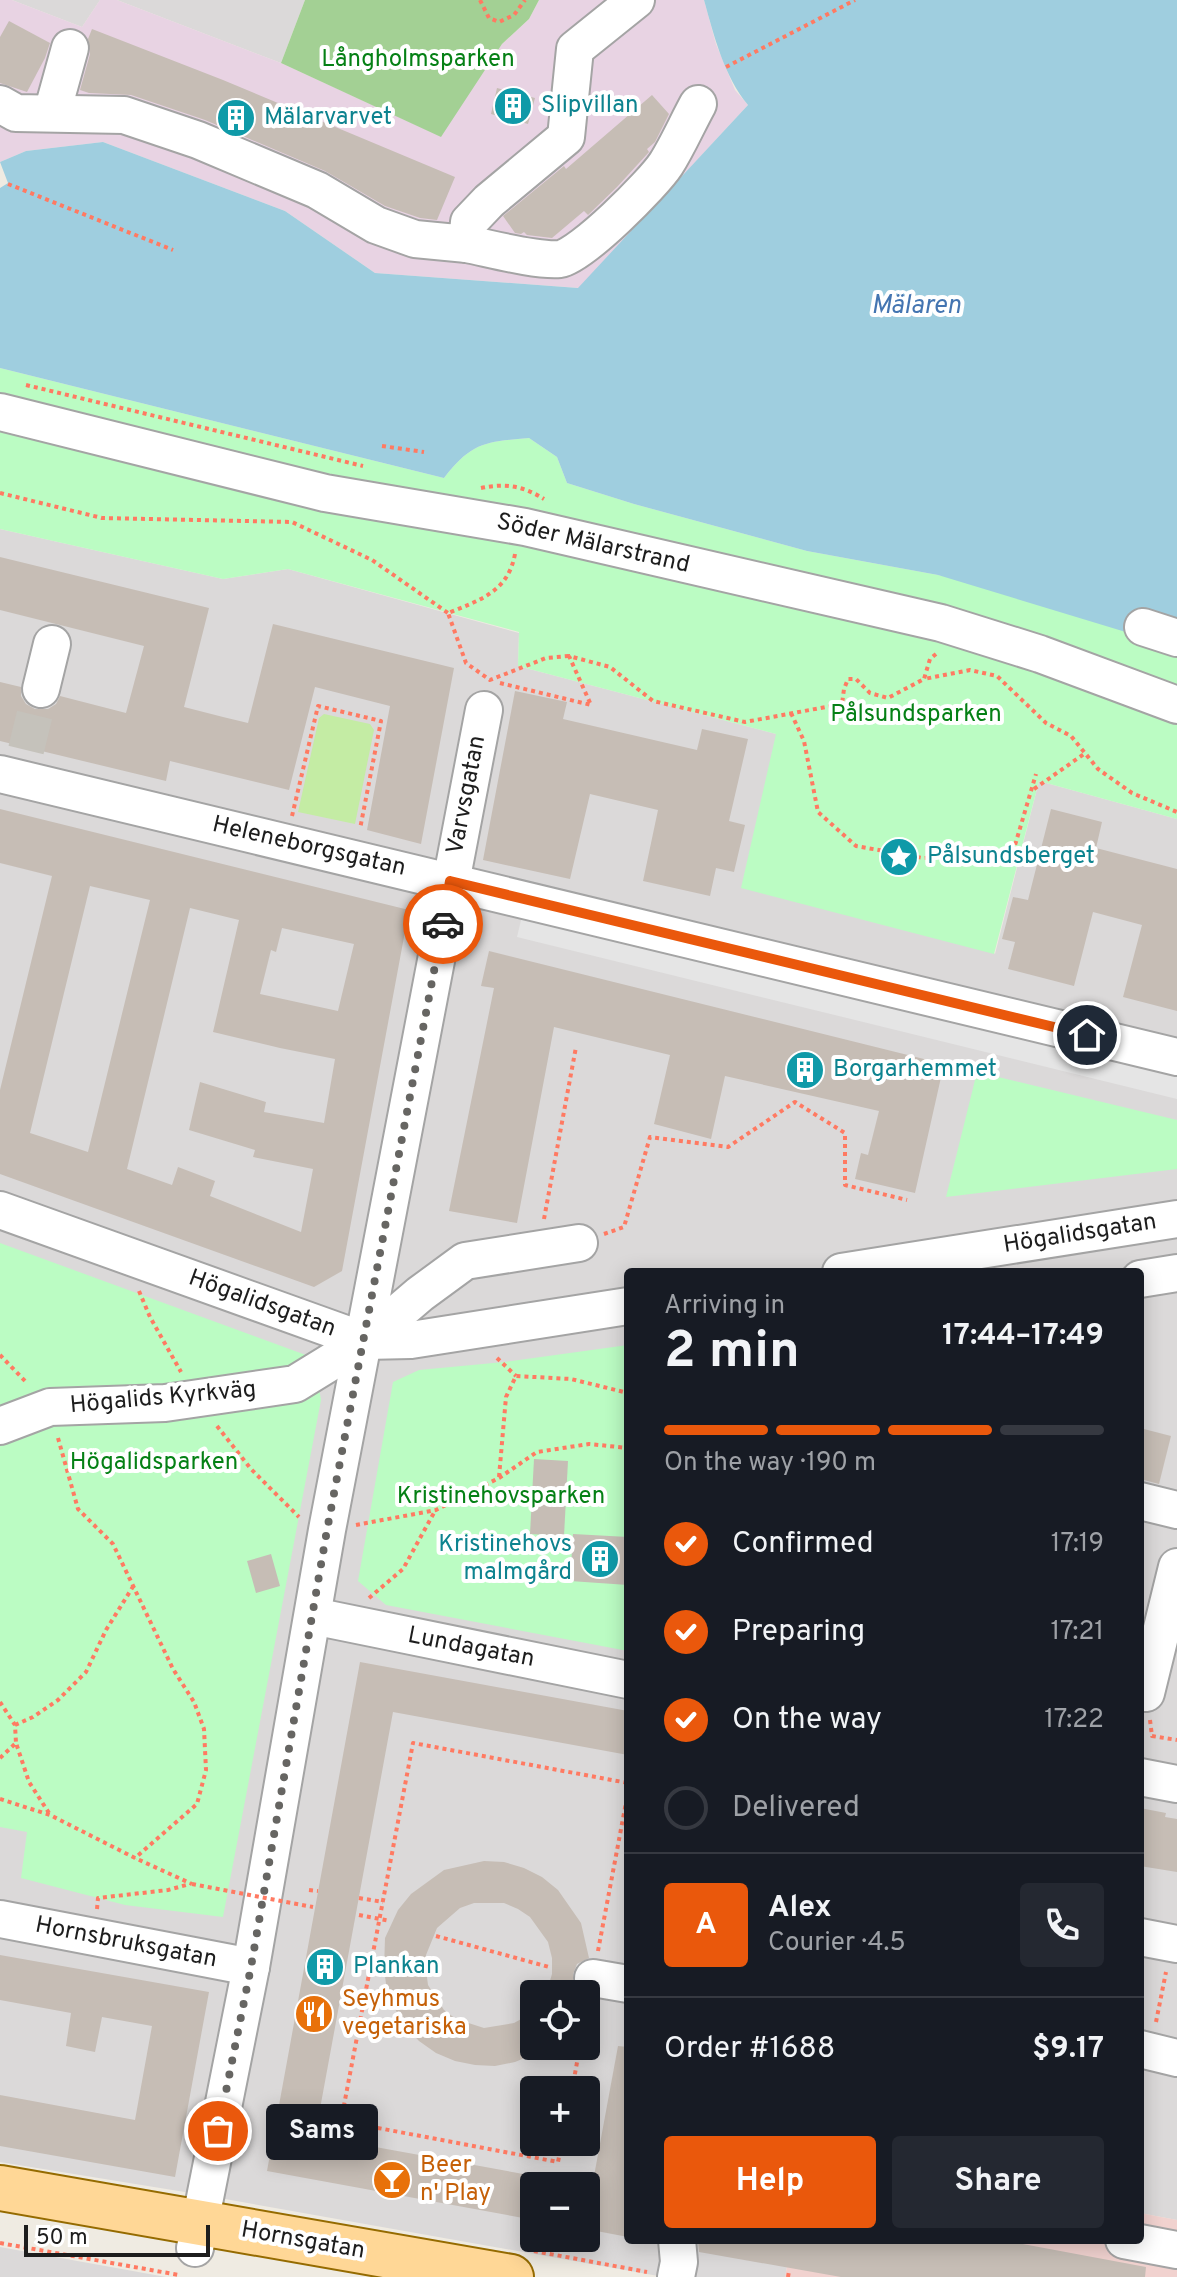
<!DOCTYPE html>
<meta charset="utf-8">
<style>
:root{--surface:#171b24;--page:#242831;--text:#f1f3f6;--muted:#9ea1a6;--line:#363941;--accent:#ea580c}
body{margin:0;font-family:Overpass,sans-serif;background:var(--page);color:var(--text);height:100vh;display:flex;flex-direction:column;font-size:30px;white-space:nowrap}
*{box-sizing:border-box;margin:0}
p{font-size:26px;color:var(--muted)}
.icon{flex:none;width:44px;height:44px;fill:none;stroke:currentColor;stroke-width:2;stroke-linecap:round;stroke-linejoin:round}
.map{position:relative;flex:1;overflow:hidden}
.side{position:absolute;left:624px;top:1268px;width:520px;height:976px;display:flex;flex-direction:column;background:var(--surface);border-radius:8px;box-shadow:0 4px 20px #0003}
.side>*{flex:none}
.tools{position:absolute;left:520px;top:1980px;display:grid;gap:16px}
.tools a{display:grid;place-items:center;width:80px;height:80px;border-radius:8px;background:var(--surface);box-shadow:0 4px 20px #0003;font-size:40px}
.scale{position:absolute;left:24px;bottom:20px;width:186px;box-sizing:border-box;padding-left:8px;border:4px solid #1d1d1d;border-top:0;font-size:22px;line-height:28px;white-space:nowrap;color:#1d1d1d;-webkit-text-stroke:6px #fff;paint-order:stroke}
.pin{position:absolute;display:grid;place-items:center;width:68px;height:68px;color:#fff;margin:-34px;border:4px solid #fff;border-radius:50%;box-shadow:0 2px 8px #0007}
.courier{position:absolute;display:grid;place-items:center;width:80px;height:80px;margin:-40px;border:6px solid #ea580c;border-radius:50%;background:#fff;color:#222;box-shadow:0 2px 10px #0007}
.bubble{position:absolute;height:56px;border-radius:8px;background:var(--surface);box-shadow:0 4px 20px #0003;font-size:26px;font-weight:700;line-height:56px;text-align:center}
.summary em{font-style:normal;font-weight:700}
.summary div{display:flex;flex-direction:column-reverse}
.summary{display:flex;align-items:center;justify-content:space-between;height:136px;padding:0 40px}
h1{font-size:52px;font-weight:700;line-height:60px}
.bar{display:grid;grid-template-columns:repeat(4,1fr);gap:12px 8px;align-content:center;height:96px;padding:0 40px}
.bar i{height:10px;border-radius:6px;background:var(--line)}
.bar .current{background:var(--accent)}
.bar p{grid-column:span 4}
.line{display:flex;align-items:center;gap:20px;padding:0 40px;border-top:2px solid var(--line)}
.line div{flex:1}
.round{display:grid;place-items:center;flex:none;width:84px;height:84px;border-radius:8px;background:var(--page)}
ol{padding:0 40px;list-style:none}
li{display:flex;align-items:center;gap:24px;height:88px}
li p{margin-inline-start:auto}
li .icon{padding:8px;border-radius:50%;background:var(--accent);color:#fff;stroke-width:4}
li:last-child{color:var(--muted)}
li i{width:44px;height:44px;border:4px solid var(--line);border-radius:50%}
.primary-button{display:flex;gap:16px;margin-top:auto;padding:16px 40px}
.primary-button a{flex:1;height:92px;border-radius:8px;background:var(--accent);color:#fff;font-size:32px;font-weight:700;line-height:92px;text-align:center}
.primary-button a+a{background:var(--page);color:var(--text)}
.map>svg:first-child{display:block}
.residential{fill:#dbd9d9;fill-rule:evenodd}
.commercial{fill:#f1d2cf}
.industrial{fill:#e8d3e3}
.grass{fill:#c4eca4}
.forest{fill:#a3d094}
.park{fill:#bbfcc3}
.parking{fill:#e5e5e5}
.water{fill:#9fcedf}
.building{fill:#c6bdb5;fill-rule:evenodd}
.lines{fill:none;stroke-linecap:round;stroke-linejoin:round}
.minor-tunnel{stroke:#c5c2bb;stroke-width:36;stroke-dasharray:36 18;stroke-linecap:butt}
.minor-casing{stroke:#a4a4a4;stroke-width:40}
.major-casing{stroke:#956b00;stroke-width:48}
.path{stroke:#ff7a62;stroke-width:4;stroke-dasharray:4 4;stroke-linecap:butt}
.minor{stroke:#fff;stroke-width:36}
.major{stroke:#ffd796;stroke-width:44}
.path-bridge{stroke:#ff7a62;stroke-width:4;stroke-dasharray:4 4;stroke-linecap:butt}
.done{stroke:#666562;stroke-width:8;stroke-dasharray:0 14.4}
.route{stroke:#ea580c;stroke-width:10}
.labels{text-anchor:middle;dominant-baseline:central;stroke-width:8;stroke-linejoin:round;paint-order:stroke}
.park-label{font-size:24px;fill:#058015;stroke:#fff}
.culture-label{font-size:24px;fill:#0d838f;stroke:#fff;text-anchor:start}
.street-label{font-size:24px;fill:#1d1d1d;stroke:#fff}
.food-label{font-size:24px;fill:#c56008;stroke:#fff;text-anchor:start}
.water-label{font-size:26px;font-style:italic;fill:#4475b1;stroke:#fff}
</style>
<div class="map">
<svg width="1177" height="2277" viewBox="0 0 1177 2277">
<rect width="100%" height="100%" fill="#efebe2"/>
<g class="residential">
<path d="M12,0H100L82,27Z"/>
<path d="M117,0H305L281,63Z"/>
<path d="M0,529L223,579L288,569L519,633L518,666L776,734L995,954L1039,781L1177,819V2220L1140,2213V1272H628V2240H792L785,2277H664L197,2194L0,2162ZM534,1994H586V2046H534ZM534,2090H586V2142H534ZM534,2186H586V2238H534Z"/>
<path d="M0,2247L166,2277H0Z"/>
</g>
<path class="commercial" d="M1140,2213L1177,2220V2277H785L792,2240H1140Z"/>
<path class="industrial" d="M0,0H12L82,27L100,0H117L281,63L440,136L502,44L529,19L539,0H704L716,44L735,90L748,105L579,288L375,273L285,211L103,142L26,151L0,162Z"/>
<path class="grass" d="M324,714L370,724L374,730L355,824L298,812L319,718Z"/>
<path class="forest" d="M305,0H539L529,19L502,44L441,137L281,63Z"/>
<g class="park">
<path d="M0,368L444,478C472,442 485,442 529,438L557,457L567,483L634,504L807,551L938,575L1177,629V819L1039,781L994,954L741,888L776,734L518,666L519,632L288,569L223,579L0,529Z"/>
<path d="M977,1072L1177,1120V1169L946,1197Z"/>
<path d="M0,1243L314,1358L321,1400L223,1917L125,1905L21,1878L27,1832L0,1827Z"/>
<path d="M628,1345V1651L386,1605L358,1581L393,1382L419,1370L504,1362Z"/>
</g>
<path class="parking" d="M522,916L1177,1077V1099L517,937Z"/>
<path class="water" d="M704,0H1177V629L1129,633L938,575L807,551L634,504L567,483L557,457L529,438C485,442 472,442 444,478L0,368V188L8,183L0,162L26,151L103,142L285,211L375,273L578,288L748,105C724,76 714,36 704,0Z"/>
<g class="building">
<path d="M9,21L50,43L45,58L27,92L0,83V37Z"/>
<path d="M92,29L223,80L455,177L437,220L420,218L385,206L325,171L205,120L131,95L89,93L80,90L90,54L88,39Z"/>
<path d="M497,88L535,98L528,124L491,114Z"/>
<path d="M652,95L669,114L655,142L647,149L649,152L617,187L588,215L584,211L552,238L527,235L524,232L521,234L515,233L503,216L564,166L566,169Z"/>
<path d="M0,557L209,608L184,707L223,717L248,723L273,624L454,668L421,844L367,830L390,706L315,687L289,790L170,761L166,781L0,741V682L21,687V696L26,704L35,709H48L56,704L60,696L126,713L144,646L0,610Z"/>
<path d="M515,691L567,702L563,719L697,750L702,729L748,739L729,821L745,825L734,872L716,868L710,896L643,881L658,810L590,794L570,879L483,860Z"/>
<path d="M0,809L409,910L342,1271L314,1287L0,1174V1090L52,876L0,863ZM90,886L150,900L88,1152L30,1133ZM190,908L239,920L213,1032L280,1048L335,1059L324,1123L264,1112L266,1102L200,1082L189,1130L255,1150L253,1157L313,1169L301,1232L210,1196L215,1181L178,1167L172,1185L127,1169ZM282,928L354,944L338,1011L260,994L271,950L276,952Z"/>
<path d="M1051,809L1102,822L1096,848L1177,869V1011L1123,997L1142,925L1093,912L1074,986L1008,969L1015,942L1002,939L1013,897L1028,900Z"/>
<path d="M489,951L944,1064L915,1193L855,1179L861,1153L868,1155L879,1111L725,1076L711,1139L654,1124L670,1055L554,1027L517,1223L449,1211L494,988L481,986Z"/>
<path d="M1140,1428L1171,1436L1159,1484L1140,1479Z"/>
<path d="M534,1459L568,1461L564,1536L530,1534Z"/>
<path d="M573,1534L628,1537V1585L570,1581Z"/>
<path d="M271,1554L280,1586L256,1593L247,1561Z"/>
<path d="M360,1662L628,1711V1755L393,1712L315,2136L534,2176V2220L267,2171Z"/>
<path d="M1140,1808L1166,1813L1165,1817L1177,1819V1872L1140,1866Z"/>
<path d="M484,1861L504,1862L524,1868L542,1877L558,1890L581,1923L589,1958L577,1964L573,1974V1985L580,1994H546L552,1974V1958L548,1942L530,1917L518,1909L504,1903H474L460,1908L437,1928L426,1955V1970L428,1985L444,2010L456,2019L484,2028L514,2023L534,2012V2054L515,2062L495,2066L475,2065L455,2061L436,2053L419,2041L405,2026L395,2009L387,1990L384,1970L385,1938L398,1910L411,1894L444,1870Z"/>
<path d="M0,1955L209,1992L175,2177L0,2146V2095L135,2120L152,2026L102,2017L95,2052L66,2046L71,2013L0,2000Z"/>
<path d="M618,2046L628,2047V2237L586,2229V2186L592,2187Z"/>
<path d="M698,2240H1002L1146,2267L1145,2277H841L699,2252Z"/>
</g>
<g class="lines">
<path class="minor-tunnel" d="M26,750L41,689"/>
<defs>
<g id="minor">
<path d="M0,104L16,113L124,115L198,140L317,190L376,225L415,239L467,244L469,222L489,201L566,137L575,49L636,0"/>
<path d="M52,113L70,48"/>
<path d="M467,244C492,249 536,261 560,259C581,256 653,184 666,164C678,145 687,124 698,104"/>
<path d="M0,412L325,493L525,527L941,623L1040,654L1177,705"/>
<path d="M1143,627L1177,638"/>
<path d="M41,689L52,644"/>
<path d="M0,774L1177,1057"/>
<path d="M0,1210L365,1341L411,1340L628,1306"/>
<path d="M841,1272L1177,1219"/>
<path d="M1140,1279L1177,1273"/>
<path d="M0,1426L50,1407L165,1403L295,1384L365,1341L420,1294L465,1261L579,1243"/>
<path d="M1140,1501L1177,1510"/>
<path d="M313,1616L628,1680"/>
<path d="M1146,1693L1177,1567"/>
<path d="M1140,1777L1177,1784"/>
<path d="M0,1919L251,1967"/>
<path d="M1140,1937L1177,1944"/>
<path d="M593,1978L628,1984"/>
<path d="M1140,2049L1177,2058"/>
<path d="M1124,2240L1177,2250"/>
<path d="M195,2248L251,1967L327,1530L484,710"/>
<path d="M676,2277L679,2262L677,2240"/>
</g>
<path id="major" d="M0,2188L511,2277"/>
</defs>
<use href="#minor" class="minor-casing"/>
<use href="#major" class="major-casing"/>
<g class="path">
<path d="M480,0L489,18L499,22L514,15L525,0"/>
<path d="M726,67L855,0"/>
<path d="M8,184L173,250"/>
<path d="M26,385L363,466"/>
<path d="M382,446L424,452"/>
<path d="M481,488C506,483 523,486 544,499"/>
<path d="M0,493L102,518L292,522L372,560L448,613"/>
<path d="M515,554C508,592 480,600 448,613L466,663L490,680L546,658L569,656"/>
<path d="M936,654L930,659L924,679L970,670L997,676L1046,723L1071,736L1098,769L1132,793L1177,812"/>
<path d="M500,683L591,705L569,656L610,667L653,701L745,722L842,704L844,689L848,679H856L870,693L888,698L924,679"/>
<path d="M791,713L804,741L818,812L856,846L923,858L1013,852L1036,774"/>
<path d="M1034,789L1084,754"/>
<path d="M292,816L318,706L381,721L360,829"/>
<path d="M544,1219L576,1047"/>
<path d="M604,1234L624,1227L650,1137L728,1147L795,1102L845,1133V1185L907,1200"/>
<path d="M139,1291L150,1317L181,1372"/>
<path d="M0,1355L27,1383"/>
<path d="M497,1358L516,1376"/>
<path d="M217,1426L251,1469L299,1517"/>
<path d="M58,1438L78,1509L113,1544L173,1669L194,1702L204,1729L206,1770L197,1804L135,1858"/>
<path d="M499,1477L506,1397L516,1376L571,1379L628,1393"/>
<path d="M356,1525L436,1510L499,1478L537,1452L589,1444L628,1448"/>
<path d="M369,1598L403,1569L435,1511"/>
<path d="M0,1702L15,1725L16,1743"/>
<path d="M1150,1720L1152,1736L1177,1740"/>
<path d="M15,1725L33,1717L58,1700L86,1672L106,1630L134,1585"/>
<path d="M0,1758L16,1743L29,1782L49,1813"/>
<path d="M0,1799L50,1815L135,1858L192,1884"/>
<path d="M309,1890L318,1891"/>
<path d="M359,1898L383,1902"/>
<path d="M97,1909L98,1898L168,1890L190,1884"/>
<path d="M359,1915L390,1921"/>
<path d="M436,1936L549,1967"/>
<path d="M598,1951L628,1792"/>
<path d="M1156,2022L1166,1972"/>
<path d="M572,2090L580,2046"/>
<path d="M562,2142L558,2162L341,2121L413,1743L628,1783"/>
<path d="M0,2243L179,2275"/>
<path d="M794,2243L795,2240"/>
<path d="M534,2251L647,2272"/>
<path d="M788,2277L789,2271"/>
</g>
<use href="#minor" class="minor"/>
<use href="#major" class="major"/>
<path class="path-bridge" d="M192,1884L313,1907"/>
</g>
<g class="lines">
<path class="done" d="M218,2131L251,1967L327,1530L443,924"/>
<path class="route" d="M443,924L450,881L1087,1035"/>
</g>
<defs>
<symbol id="building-disc" viewBox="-11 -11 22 22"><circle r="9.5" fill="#0f9aa8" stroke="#fff"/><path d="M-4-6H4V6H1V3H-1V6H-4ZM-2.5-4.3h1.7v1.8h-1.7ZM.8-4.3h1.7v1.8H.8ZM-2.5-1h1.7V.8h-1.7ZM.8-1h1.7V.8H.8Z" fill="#fff"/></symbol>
<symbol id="sight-disc" viewBox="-11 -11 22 22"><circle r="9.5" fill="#0f9aa8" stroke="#fff"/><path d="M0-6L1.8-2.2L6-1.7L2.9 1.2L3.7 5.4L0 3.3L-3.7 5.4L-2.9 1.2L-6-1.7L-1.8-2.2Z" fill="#fff"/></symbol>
<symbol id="restaurant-disc" viewBox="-11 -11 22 22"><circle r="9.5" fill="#e8710a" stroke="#fff"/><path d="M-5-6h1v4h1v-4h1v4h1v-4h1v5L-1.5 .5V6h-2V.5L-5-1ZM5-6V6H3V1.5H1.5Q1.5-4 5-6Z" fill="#fff"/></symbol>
<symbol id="bar-disc" viewBox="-11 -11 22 22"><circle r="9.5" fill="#e8710a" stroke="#fff"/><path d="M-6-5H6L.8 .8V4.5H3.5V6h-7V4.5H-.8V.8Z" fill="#fff"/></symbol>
</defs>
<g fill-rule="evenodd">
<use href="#building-disc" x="491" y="84" width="44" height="44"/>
<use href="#building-disc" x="214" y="96" width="44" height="44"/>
<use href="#sight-disc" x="877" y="835" width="44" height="44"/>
<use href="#building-disc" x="783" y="1048" width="44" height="44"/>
<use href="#building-disc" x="578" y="1537" width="44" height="44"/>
<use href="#building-disc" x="303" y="1945" width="44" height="44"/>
<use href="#restaurant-disc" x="292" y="1992" width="44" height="44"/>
<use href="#bar-disc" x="370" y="2158" width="44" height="44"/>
</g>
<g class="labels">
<g class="park-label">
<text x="418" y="60">Långholmsparken</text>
<text x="916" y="715">Pålsundsparken</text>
<text x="154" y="1463">Högalidsparken</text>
<text x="501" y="1497">Kristinehovsparken</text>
</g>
<g class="culture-label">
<text x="541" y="106">Slipvillan</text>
<text x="264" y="118">Mälarvarvet</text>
<text x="927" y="857">Pålsundsberget</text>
<text x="833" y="1070">Borgarhemmet</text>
<text x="572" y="1545" text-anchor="end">Kristinehovs<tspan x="572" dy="28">malmgård</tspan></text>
<text x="353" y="1967">Plankan</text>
</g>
<g class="street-label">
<text transform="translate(593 544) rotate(13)">Söder Mälarstrand</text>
<text transform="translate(467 795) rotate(-79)">Varvsgatan</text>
<text transform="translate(309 847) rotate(13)">Heleneborgsgatan</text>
<text transform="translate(1080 1234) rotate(-9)">Högalidsgatan</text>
<text transform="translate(262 1304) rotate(20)">Högalidsgatan</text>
<text transform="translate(163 1398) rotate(-5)">Högalids Kyrkväg</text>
<text transform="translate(471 1648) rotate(11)">Lundagatan</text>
<text transform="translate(126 1943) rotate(11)">Hornsbruksgatan</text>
<text transform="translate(303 2241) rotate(10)">Hornsgatan</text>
</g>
<g class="food-label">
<text x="342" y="2000">Seyhmus<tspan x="342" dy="28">vegetariska</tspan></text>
<text x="420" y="2166">Beer<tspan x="420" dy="28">n' Play</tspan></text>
</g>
<g class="water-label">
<text x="916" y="306">Mälaren</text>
</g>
</g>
</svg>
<div class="tools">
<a><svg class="icon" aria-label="locate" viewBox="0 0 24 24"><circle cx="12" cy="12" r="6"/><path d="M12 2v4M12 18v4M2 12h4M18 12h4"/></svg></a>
<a>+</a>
<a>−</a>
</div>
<div class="scale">50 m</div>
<div class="pin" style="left:218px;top:2131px;background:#ea580c"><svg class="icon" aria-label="bag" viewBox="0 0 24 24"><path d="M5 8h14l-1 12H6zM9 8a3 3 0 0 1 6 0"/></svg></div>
<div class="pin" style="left:1087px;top:1035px;background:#1f2937"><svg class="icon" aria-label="home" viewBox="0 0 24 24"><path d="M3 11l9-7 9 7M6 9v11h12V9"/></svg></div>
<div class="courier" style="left:443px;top:924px"><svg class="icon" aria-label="car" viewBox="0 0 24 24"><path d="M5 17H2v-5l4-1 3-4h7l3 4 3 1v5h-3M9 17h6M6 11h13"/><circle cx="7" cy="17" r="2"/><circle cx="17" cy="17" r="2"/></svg></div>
<div class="bubble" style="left:266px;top:2104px;width:112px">Sams</div>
<section class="side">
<div class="summary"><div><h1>2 min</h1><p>Arriving in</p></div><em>17:44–17:49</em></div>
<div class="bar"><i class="current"></i><i class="current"></i><i class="current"></i><i></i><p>On the way · 190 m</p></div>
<ol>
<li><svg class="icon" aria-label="check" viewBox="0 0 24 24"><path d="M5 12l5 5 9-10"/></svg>Confirmed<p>17:19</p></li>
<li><svg class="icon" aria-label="check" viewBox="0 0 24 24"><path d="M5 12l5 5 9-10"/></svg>Preparing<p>17:21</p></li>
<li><svg class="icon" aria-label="check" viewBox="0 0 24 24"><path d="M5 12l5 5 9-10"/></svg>On the way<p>17:22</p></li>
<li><i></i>Delivered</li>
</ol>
<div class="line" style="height:144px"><b class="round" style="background:var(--accent);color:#fff">A</b><div><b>Alex</b><p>Courier · 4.5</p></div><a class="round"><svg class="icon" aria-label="phone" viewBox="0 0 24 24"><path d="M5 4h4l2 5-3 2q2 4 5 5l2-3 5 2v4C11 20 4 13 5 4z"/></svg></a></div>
<div class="line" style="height:104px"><div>Order #1688</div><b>$9.17</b></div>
<div class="primary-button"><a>Help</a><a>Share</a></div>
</section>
</div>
